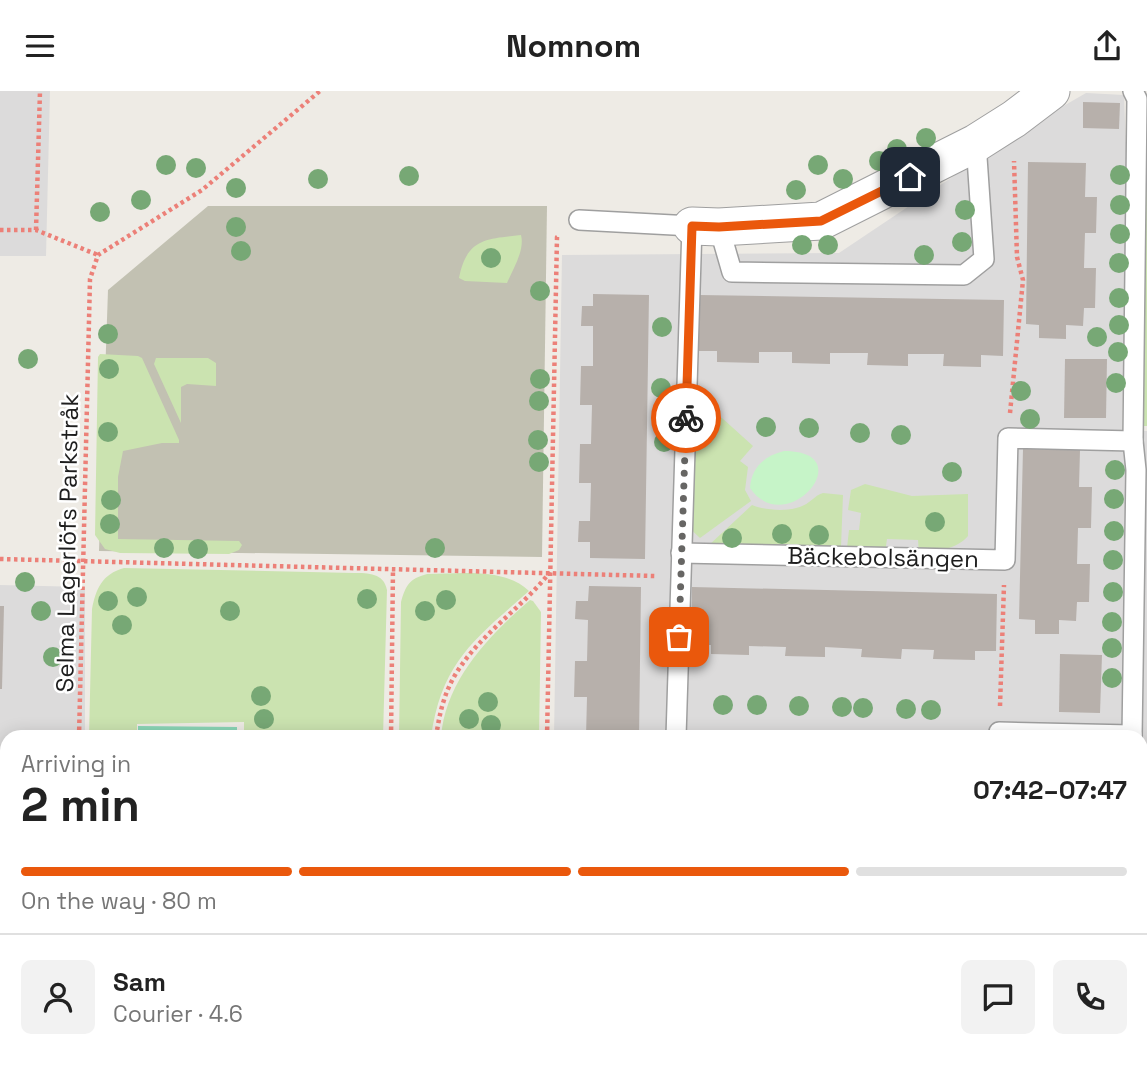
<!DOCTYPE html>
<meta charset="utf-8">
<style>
:root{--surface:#fff;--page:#f2f2f2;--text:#222;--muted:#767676;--line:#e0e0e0;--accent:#ea580c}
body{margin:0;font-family:"Space Grotesk",sans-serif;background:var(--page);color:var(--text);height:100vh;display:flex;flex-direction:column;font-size:26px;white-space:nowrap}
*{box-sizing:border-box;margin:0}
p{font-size:23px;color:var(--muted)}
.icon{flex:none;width:38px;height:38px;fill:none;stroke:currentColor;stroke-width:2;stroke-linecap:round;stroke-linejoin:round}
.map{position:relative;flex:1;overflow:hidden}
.side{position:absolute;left:0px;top:639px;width:1148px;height:345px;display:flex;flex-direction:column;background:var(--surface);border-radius:21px 21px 0 0;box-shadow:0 4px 18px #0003}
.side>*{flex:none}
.pin{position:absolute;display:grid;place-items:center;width:60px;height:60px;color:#fff;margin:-30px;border-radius:14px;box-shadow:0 4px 10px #0006}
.courier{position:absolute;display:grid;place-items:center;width:70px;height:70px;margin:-35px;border:5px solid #ea580c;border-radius:50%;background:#fff;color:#222;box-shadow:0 2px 9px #0007}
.overview em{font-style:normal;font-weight:700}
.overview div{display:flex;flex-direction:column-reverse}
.overview{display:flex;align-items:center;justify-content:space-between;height:119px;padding:0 21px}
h1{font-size:46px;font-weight:700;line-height:52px}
.bar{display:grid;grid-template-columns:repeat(4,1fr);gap:10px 7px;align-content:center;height:84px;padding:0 21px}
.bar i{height:9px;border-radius:5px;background:var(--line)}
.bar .active{background:var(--accent)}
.bar p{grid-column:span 4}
.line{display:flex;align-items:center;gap:18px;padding:0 21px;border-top:2px solid var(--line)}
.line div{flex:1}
.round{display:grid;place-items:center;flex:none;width:74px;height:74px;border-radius:10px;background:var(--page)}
header{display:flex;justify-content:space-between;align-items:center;height:91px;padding:0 21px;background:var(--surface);font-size:32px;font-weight:700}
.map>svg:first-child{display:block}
.residential{fill:#dcdbdb}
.construction{fill:#c2c1b2}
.grass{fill:#cbe3b0}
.park{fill:#c6f4c8}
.pitch{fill:#8bd5b6}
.parking{fill:#dedede}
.building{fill:#b7b0ab}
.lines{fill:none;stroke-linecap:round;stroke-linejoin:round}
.service-casing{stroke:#9f9f9f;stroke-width:22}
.minor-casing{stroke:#9f9f9f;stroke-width:39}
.path{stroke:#ec8078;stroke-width:4.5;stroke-dasharray:3.5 3.5;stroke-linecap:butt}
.service{stroke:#fff;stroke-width:19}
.minor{stroke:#fff;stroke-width:37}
.tree{fill:#77a875}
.done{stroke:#676664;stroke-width:7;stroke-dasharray:0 12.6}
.route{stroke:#ea580c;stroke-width:9}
.labels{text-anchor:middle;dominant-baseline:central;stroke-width:5;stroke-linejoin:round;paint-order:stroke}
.street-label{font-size:24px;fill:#1e1e1e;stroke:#fff}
</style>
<header><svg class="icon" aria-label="menu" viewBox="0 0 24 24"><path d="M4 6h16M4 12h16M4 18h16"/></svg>Nomnom<svg class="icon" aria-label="share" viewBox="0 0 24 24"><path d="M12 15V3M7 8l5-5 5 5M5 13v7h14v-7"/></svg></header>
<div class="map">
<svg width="1147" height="982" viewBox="0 0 1147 982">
<rect width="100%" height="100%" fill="#eeebe5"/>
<g class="residential">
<path d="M0,0H50L46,165H0Z"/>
<path d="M1086,2L1124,4L1127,84L1122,339L1147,340V982H549V976H1141V646H554L562,164L839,162L1027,36Z"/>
<path d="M0,494L85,496V646H7V976L85,977V982H0Z"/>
</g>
<path class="construction" d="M208,115H547L542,466L99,460L108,199Z"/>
<g class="grass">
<path d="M1143,36H1147V335H1139Z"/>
<path d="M521,144C525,159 513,178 507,192L465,190L459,187C467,147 486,148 521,144Z"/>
<path d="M100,263L138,265L142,267L179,349V352H162L123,360L118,386V448L239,450L242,454L239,459L229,463L120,462L105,458L95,444L98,266Z"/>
<path d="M156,267H208L216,272V295L187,293L181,296V332L154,273Z"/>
<path d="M694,316L722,327L753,355L740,370L748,376L745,399L751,410L700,447L684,432Z"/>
<path d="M865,393L912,405L968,403V445C956,459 936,460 919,462L918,449L887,448L885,462L847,457L849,439H859L861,422L848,419L851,399Z"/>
<path d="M823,402L843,404L841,456L783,453L737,458L708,455L752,414C766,420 796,422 809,411C815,407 815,405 823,402Z"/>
<path d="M124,477L354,482C368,482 384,482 387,499L383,646H244V631L137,633V646H89L92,518C96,498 102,483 124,477Z"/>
<path d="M427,483C459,483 504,476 529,500C475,548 442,570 431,646H399L401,511C406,494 409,488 427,483Z"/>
<path d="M530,509L533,510L541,521L539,646H441C445,590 489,544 530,509Z"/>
<path d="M84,976H379V977L378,982H84Z"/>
<rect x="392" y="976" width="142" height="6"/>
<path d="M873,977H955V982H856V979L865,980Z"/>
</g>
<g class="park">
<path d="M784,360C863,360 786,450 750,397C751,377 764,365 784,360Z"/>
<path d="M737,977V976L798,977L791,982H740Z"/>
</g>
<path class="pitch" d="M138,635L237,636V646H138Z"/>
<rect class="parking" x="0" y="902" width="7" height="60"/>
<g class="building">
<path d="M1083,11L1120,12L1119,38L1083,37Z"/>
<path d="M1028,71L1086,72L1085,106H1097L1096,142H1085L1084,177H1096L1095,217H1084L1083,235L1066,234V248L1039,247V234L1026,233Z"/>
<path d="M593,203L649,204L645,468L590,467V451H578L579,430H590L591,392H579L580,353H591L592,314H580L581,275H593V235H581L582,215H593Z"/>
<path d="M699,204L1004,209L1003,265L981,264V276L943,275L944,263H908V275L867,274L868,262H830V273L792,272V261H759V272L717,271V260H698Z"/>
<path d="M1065,268H1107L1106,327H1064Z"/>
<path d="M1023,358L1080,359L1079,396H1092L1091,437H1078L1077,473H1090L1089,511H1077L1076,530L1059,529V543H1035V529L1019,528Z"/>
<path d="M589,495L641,496L639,646H586L587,606H574L575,570H587L588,529L575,528L576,510H588Z"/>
<path d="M692,496L997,503L996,560H975V569L933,568L934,559L902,558L901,568L861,566L862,558L825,556V566L785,565L786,556L749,555V564L711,563V554H691Z"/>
<path d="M0,515H4L2,598H0Z"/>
<path d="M1060,563L1102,564L1100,622L1059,621Z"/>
<path d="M564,976H634V982H576L564,980Z"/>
<path d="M1010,976H1068V979H1078V982H1010Z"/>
</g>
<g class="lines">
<defs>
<g id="service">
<path d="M579,129L692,135L676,646"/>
<path d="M719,136L732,181L964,184L984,168L976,52"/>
<path d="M681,462L1005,469L1008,347L1133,350"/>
<path d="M999,646V641L1132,644"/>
<path d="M1132,646L1136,379L1133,350L1137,8L1133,0"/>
<path d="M665,982V976"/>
<path d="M993,982V976"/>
<path d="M1123,982L1124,976"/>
</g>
<path id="minor" d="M692,135L719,136L821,130L976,52L1014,28L1051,0"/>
</defs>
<use href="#service" class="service-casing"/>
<use href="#minor" class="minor-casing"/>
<g class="path">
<path d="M0,139H36L98,164"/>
<path d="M36,139L40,0"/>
<path d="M1010,322L1023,189L1017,166L1014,70"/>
<path d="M0,468L655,485"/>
<path d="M1000,615L1004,494"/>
<path d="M79,646L90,188L98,164L202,99L320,0"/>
<path d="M391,646L393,478"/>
<path d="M436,646C438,633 440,621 444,609C461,554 517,524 550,481"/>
<path d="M547,646L557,146L560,144"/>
<path d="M0,892H7"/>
<path d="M51,982V976"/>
<path d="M73,982V976"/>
<path d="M385,982V976"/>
<path d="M541,982V976"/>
</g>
<use href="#service" class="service"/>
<use href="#minor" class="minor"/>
</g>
<g class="tree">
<circle cx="926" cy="47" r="10"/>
<circle cx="897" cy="58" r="10"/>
<circle cx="879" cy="70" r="10"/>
<circle cx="166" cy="74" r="10"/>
<circle cx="818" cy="74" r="10"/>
<circle cx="196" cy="77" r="10"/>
<circle cx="1120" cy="84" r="10"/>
<circle cx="409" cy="85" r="10"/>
<circle cx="318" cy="88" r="10"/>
<circle cx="843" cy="88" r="10"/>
<circle cx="236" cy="97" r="10"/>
<circle cx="796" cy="99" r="10"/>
<circle cx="141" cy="109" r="10"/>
<circle cx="1120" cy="114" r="10"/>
<circle cx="965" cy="119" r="10"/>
<circle cx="100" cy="121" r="10"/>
<circle cx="236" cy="136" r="10"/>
<circle cx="1120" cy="143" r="10"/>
<circle cx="962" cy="151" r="10"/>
<circle cx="802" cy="154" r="10"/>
<circle cx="828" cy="154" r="10"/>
<circle cx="241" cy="160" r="10"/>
<circle cx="924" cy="164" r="10"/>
<circle cx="491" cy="167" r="10"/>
<circle cx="1119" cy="172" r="10"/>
<circle cx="540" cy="200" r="10"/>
<circle cx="1119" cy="207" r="10"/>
<circle cx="1119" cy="234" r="10"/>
<circle cx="662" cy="236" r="10"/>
<circle cx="108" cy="243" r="10"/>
<circle cx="1097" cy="246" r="10"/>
<circle cx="1118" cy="261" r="10"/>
<circle cx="28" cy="268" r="10"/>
<circle cx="109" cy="278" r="10"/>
<circle cx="540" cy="288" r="10"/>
<circle cx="1116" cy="292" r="10"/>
<circle cx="661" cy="297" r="10"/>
<circle cx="1021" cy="300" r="10"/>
<circle cx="539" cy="310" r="10"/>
<circle cx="1030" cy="328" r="10"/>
<circle cx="766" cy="336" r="10"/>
<circle cx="809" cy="337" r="10"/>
<circle cx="108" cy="341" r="10"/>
<circle cx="860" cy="342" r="10"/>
<circle cx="901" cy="344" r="10"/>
<circle cx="538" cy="349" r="10"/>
<circle cx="664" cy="351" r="10"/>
<circle cx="539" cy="371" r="10"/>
<circle cx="1115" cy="379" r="10"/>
<circle cx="952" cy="381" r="10"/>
<circle cx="1114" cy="408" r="10"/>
<circle cx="111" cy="409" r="10"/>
<circle cx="935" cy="431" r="10"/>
<circle cx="110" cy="433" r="10"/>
<circle cx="1114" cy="440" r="10"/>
<circle cx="782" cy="443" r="10"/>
<circle cx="819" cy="444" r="10"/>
<circle cx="732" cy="447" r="10"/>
<circle cx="164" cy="457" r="10"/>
<circle cx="435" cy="457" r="10"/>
<circle cx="198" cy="458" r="10"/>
<circle cx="1113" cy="469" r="10"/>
<circle cx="25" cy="491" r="10"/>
<circle cx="1113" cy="501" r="10"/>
<circle cx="137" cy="506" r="10"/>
<circle cx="367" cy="508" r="10"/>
<circle cx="446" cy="509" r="10"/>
<circle cx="108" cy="510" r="10"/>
<circle cx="41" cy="520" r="10"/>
<circle cx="230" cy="520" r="10"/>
<circle cx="425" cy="520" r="10"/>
<circle cx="1112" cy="531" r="10"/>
<circle cx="122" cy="534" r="10"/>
<circle cx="1112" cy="557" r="10"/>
<circle cx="53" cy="566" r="10"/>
<circle cx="1112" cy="587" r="10"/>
<circle cx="261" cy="605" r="10"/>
<circle cx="488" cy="611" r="10"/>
<circle cx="723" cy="614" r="10"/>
<circle cx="757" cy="614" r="10"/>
<circle cx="799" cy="615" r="10"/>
<circle cx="842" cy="616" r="10"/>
<circle cx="863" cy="617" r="10"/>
<circle cx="906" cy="618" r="10"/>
<circle cx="931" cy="619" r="10"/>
<circle cx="264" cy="628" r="10"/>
<circle cx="469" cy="628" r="10"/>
<circle cx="491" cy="634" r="10"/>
</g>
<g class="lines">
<path class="done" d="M679,546L686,327"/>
<path class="route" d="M686,327L692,135L719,136L821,130L910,86"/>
</g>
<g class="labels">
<g class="street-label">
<text transform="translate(67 452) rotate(-89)">Selma Lagerlöfs Parkstråk</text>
<text transform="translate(883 466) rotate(1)">Bäckebolsängen</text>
</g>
</g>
</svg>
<div class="pin" style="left:679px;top:546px;background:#ea580c"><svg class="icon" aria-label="bag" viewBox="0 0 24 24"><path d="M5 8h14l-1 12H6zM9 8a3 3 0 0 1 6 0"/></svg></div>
<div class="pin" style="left:910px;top:86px;background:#1f2937"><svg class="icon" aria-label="home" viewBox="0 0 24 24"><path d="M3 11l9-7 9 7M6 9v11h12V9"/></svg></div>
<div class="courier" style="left:686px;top:327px"><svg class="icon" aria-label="bike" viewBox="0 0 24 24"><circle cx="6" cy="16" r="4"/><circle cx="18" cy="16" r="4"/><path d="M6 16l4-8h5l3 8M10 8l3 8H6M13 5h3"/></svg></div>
<section class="side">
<div class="overview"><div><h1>2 min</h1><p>Arriving in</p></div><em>07:42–07:47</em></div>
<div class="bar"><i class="active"></i><i class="active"></i><i class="active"></i><i></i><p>On the way · 80 m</p></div>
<div class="line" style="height:126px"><a class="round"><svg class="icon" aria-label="person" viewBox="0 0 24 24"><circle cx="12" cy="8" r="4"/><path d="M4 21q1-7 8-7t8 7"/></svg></a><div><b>Sam</b><p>Courier · 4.6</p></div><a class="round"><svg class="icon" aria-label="chat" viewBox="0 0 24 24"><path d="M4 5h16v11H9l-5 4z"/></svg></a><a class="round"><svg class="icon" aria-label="phone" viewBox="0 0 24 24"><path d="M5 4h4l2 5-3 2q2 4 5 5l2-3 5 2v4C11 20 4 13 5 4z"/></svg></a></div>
</section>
</div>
